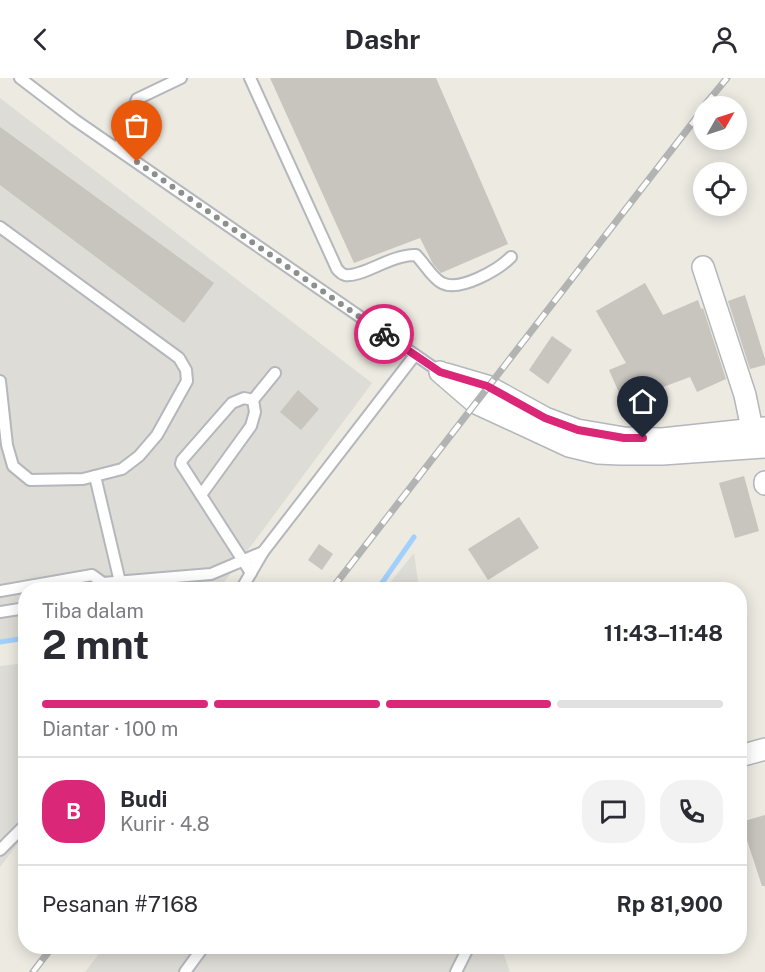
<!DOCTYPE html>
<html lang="id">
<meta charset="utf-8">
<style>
:root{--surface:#fff;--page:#f2f2f3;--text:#2b2b33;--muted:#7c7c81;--line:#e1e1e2;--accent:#db2777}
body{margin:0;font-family:"Public Sans",sans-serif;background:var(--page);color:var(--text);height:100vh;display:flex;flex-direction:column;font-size:22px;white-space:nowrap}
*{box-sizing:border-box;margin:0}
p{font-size:20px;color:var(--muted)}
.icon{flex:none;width:33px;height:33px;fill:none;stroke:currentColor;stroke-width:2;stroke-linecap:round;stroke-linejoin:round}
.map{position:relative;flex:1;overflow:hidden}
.panel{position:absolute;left:18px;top:504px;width:729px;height:372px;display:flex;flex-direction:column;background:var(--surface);border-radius:24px;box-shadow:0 3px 15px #0003}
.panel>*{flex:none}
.needle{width:39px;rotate:51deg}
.fabs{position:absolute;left:693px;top:18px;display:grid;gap:12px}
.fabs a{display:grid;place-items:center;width:54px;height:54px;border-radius:50%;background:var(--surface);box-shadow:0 3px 15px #0003;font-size:30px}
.pin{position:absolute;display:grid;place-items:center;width:51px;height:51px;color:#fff;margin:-62px -26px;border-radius:50% 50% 50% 0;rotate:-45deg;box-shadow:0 0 6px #0007}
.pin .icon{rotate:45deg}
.courier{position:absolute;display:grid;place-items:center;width:60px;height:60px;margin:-30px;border:4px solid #db2777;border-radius:50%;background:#fff;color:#222;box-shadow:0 2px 8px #0007}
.headline em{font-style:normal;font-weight:700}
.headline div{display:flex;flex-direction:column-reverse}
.headline{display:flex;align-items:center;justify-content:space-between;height:102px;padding:0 24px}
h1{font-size:39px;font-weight:700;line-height:45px}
.bar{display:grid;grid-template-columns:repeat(4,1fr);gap:9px 6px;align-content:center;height:72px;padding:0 24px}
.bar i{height:8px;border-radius:4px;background:var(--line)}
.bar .active{background:var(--accent)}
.bar p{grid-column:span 4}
.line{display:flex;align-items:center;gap:15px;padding:0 24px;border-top:2px solid var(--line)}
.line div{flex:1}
.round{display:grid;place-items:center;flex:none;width:63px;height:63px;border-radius:24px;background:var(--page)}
header{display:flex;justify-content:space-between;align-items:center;height:78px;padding:0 24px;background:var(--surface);font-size:27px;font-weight:700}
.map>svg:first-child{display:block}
.industrial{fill:#dedcd6}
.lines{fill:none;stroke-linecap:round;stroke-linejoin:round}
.stream{stroke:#a1d0fd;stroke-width:5}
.building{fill:#c8c4be}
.lane-casing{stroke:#b4b7bc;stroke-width:14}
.street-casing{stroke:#b4b7bc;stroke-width:24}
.lane{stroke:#fff;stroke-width:10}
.street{stroke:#fff;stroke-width:21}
.rail-casing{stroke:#b2b3b3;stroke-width:7}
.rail{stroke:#fff;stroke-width:4.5;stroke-dasharray:14;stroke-linecap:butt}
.done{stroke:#8d8e8e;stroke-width:6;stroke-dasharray:0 10.8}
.route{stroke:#db2777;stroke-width:8}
</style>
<header><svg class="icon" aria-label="back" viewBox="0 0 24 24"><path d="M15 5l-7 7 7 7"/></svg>Dashr<svg class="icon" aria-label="person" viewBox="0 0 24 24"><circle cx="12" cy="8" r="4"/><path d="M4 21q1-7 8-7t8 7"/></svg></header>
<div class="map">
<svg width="765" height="894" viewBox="0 0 765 894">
<rect width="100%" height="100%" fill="#eceae1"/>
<g class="industrial">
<path d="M0,20L372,305L219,511L26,512L25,561L0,565Z"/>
<path d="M414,475L419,511H385Z"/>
<path d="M25,585V756L0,789V588Z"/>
<path d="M105,868L501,869L510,894H85Z"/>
</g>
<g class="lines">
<g class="stream">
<path d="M377,512L414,459"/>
<path d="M0,564L26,560"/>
</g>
</g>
<g class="building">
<path d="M270,0H436L508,166L441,195L433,186L420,160L354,185Z"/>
<path d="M0,49L214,205L184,245L0,107Z"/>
<path d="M645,205L663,237L698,222L701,231L703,230L726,301L697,314L690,299L647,315L624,326L609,292L626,285L596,233Z"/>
<path d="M745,217L765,281V287L750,291L728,223Z"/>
<path d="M552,258L572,272L548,306L529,292Z"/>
<path d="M298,312L319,331L301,352L280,334Z"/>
<path d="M744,398L759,453L735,460L719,405Z"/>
<path d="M519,439L539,470L488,502L468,471Z"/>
<path d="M319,466L333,476L322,492L308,482Z"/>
<path d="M765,737V808H762L741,744Z"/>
</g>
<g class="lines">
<defs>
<g id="lane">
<path d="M20,0L75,42L440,294"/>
<path d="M250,0L337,191C340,194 341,196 345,197C361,200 392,176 416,177C424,185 433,201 442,205C460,214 498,192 511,179"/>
<path d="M118,71L137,21L181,0"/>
<path d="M0,149L179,280L186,292L187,303L157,357L139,378L122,391L83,401L30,402L13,388L7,367L0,303"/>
<path d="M95,398L120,504"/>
<path d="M201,417L251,348L255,334L253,322L275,295"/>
<path d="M251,495L181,386L182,382L232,325L244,320L253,322"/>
<path d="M241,512L263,474"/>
<path d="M0,513L92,497L103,505L211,496L263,474L415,277"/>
<path d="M0,534L26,530"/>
<path d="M0,772L26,746"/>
<path d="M185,894L204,868"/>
<path d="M456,894L469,868"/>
</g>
<g id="street">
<path d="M703,189L745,317L752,351"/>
<path d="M440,294L476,325L569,368L598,375L620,376H662L765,369"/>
<path d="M446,296L487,308L545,340L577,352L624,360L662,361L765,350"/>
<path d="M765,404V406"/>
<path d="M740,678L765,671"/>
</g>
</defs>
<use href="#lane" class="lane-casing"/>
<use href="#street" class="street-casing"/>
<use href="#lane" class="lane"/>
<use href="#street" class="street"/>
<defs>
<g id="rail">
<path d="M704,28L727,0"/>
<path d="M331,512L704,30"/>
<path d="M33,894L53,868"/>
</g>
</defs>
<use href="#rail" class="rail-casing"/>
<use href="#rail" class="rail"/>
</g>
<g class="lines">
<path class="done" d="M137,84L384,256"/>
<path class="route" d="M384,256L440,294L487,308L545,340L578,352L624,360H643"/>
</g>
</svg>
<div class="fabs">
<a><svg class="needle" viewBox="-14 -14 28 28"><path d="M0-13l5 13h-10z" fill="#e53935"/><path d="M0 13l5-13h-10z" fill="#7c7c81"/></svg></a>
<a><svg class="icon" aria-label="locate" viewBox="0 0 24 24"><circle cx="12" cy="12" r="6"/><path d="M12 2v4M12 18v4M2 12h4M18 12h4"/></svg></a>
</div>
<div class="pin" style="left:137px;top:84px;background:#ea580c"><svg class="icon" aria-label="bag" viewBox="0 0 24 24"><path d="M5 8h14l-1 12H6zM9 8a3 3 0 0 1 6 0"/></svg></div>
<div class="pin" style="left:643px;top:360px;background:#1f2937"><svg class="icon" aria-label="home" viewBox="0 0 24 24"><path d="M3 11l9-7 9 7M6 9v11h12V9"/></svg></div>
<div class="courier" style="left:384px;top:256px"><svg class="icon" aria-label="bike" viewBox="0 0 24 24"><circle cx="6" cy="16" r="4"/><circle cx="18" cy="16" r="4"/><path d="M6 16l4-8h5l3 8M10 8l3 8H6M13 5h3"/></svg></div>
<section class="panel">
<div class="headline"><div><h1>2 mnt</h1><p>Tiba dalam</p></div><em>11:43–11:48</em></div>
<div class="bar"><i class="active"></i><i class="active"></i><i class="active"></i><i></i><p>Diantar · 100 m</p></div>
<div class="line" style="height:108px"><b class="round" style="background:var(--accent);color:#fff">B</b><div><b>Budi</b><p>Kurir · 4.8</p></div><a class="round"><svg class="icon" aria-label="chat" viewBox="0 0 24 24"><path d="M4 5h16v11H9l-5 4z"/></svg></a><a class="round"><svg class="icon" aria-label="phone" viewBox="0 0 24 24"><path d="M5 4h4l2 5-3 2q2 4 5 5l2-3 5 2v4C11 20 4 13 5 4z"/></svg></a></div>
<div class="line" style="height:78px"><div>Pesanan #7168</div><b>Rp 81,900</b></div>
</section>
</div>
